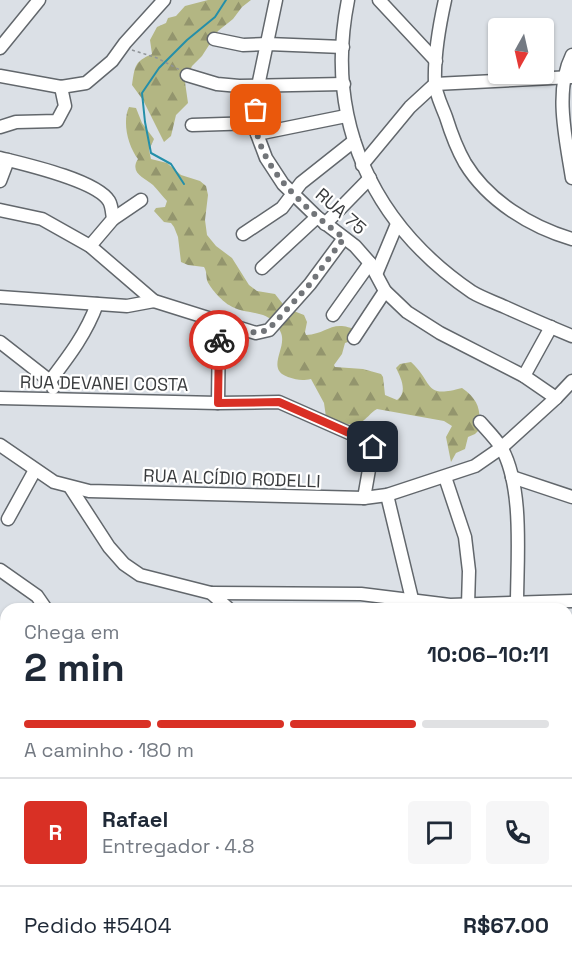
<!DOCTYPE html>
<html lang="pt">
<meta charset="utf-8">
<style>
:root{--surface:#fff;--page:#f6f6f7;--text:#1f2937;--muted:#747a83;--line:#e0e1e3;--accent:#d93025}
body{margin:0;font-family:"Space Grotesk",sans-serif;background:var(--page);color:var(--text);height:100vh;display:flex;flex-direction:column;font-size:22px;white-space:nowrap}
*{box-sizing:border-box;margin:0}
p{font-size:20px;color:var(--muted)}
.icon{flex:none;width:33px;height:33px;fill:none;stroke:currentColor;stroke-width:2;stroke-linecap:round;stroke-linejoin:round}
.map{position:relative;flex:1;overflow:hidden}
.details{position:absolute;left:0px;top:603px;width:573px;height:374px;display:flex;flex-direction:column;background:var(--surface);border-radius:18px 18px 0 0;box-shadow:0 2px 4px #0004}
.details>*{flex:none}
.needle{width:39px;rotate:188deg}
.buttons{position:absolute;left:488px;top:18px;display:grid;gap:12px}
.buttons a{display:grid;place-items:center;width:66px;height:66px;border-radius:6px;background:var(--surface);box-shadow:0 2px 4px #0004;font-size:30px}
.pin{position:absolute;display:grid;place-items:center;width:51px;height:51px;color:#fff;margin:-26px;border-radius:12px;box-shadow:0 3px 9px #0006}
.courier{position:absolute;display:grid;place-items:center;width:60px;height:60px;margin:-30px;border:4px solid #d93025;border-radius:50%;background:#fff;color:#222;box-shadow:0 2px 8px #0007}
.summary em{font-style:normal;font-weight:600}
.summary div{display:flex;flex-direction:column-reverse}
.summary{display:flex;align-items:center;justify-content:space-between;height:102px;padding:0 24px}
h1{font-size:39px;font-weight:600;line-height:45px}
.bar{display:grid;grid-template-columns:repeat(4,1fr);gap:9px 6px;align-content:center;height:72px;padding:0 24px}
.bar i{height:8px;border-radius:4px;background:var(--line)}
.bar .active{background:var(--accent)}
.bar p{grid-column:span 4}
.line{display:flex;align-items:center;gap:15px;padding:0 24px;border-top:2px solid var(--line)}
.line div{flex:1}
.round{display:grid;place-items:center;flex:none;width:63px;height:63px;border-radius:6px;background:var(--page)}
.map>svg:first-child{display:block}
.forest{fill:url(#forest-firs)}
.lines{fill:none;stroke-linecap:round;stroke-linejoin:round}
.stream{stroke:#248fa9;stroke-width:2}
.minor-casing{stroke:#62676c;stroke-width:15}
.major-casing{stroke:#62676c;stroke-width:18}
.path{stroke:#909498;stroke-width:1.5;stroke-dasharray:3 3;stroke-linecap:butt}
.minor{stroke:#fff;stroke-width:12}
.major{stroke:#fff;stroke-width:15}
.done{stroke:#727579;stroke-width:6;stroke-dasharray:0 10.8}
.route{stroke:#d93025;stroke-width:8}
.labels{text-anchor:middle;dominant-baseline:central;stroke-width:4.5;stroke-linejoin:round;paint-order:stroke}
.street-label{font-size:18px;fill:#3a3c3e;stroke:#fff}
</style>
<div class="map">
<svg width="572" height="976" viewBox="0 0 572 976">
<defs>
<pattern id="forest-firs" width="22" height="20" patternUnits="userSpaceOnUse" patternTransform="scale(1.5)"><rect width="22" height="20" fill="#b3b683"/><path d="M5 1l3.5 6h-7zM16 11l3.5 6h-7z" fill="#93956d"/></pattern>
</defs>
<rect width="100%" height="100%" fill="#dbe0e6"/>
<g class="forest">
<path d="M208,0H251L242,7L233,19L218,31L202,56L192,66L185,82L188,103L176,115L171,136L164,142L143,100L132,85C135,66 134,62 152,54L150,40L157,27L166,23L168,18L176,16L185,6Z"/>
<path d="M129,107L136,108L142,123L154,139L149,150L151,159L167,163L181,175L200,181L206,186L208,195L205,220L207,235L216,246L232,258L249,285L257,291L275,294L286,308L304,315L307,322L305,332L306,335C328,334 332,318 358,331L357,339L345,343L342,354L334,365L335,367L363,369L381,374L383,377L385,395L397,400C408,392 401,378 396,368L400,364L411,362C434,383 423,399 462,388C479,400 481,410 479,430L475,434L468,437L465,449L456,453L451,462L446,437L452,426L444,421L377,409C370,413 367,419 361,422C353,428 334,421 326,417L324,403L311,379C302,381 297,380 288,377C267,370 284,351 282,337C282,333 278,327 276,324C264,309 243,315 229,305C222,301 209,287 207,280C206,275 207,272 204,267L188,265L181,262L178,237L174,227L171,223L164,222L154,211L156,208L165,207L167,201C162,196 158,190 153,185C145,178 129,173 138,159C128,146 122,122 129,107Z"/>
</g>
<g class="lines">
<path class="stream" d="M184,184L171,164L151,153L145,122L142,93L159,68L187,40L215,17L226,0"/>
<defs>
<g id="minor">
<path d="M276,0L258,86L256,123L257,134L266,158L283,184L317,217L355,246L370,263L385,291L407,312L440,333L524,376L556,398"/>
<path d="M348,0C324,120 372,224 472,292C482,298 494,302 505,307C527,317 550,327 572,336"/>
<path d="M379,0L436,61"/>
<path d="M445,0C439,27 434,54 435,82C435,93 442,106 446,117C451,133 457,149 465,163C488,201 531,227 572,239"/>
<path d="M214,39L243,45L268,44L343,47"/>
<path d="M0,48L39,0"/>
<path d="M572,55C554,91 566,139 572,178"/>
<path d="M187,75L217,84L239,86L344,84"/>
<path d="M0,76L61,87L86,83L112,61L125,43L164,0"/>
<path d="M435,84L572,77"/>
<path d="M192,125L256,123"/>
<path d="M0,127L16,122L57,121L65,106L61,87"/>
<path d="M257,134L346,116"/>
<path d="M0,158C24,164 96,180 109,201C112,206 112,213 113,219L90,246"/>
<path d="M362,165L410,107L435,84"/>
<path d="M0,181L8,160"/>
<path d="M0,210L42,219L90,246L154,301L256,333L269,330L310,284L344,238"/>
<path d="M113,219L141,200"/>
<path d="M325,224L370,178"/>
<path d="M243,234L282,208L301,183L354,141"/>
<path d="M262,268L317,217"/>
<path d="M377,272L397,224"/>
<path d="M0,297L127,306L154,301"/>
<path d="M333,315L370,263"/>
<path d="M354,338L385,291"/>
<path d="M0,342L50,381L53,388"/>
<path d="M524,376L551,327"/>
<path d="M50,381C69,356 86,334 97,304"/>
<path d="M0,398L218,403L279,402L365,440L373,447L364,498"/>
<path d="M218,403L219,322"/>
<path d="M480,422C487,430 495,438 501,447C524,487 517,558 517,604"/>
<path d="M0,445L54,482L89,491L364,498L387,495L475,466L501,448L556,398L572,381"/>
<path d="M445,477L465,537L469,571L468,605"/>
<path d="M512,477L572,497"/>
<path d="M70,487L109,547L124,564L140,575L211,593L229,609"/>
<path d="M387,495L412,599"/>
<path d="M8,519L35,470"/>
<path d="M0,570L37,596L46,609"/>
<path d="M211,593L361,594L450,605L572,601"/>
<path d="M0,676H6"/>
<path d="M567,687H572"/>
<path d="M567,763L572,761"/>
<path d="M0,771H6"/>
<path d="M567,880L572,879"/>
<path d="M0,887H6"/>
<path d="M567,909L572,908"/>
<path d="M0,918H6"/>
<path d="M131,970V976"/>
<path d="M294,970V976"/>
<path d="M519,976V970"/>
</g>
<g id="major">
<path d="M567,856L572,855"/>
<path d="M0,863H6"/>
<path d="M567,870L572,869"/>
<path d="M0,879H6"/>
<path d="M567,893H572"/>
<path d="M0,904H6"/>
</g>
</defs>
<use href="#minor" class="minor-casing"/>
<use href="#major" class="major-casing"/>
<path class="path" d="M132,50L157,58L180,70"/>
<use href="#minor" class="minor"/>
<use href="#major" class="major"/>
</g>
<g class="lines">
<path class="done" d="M219,340V322L256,333L268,330L310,284L344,238C311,213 266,175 257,133C256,125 256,117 256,110"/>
<path class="route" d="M219,340L218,403L279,402L365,440L373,447"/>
</g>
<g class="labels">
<g class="street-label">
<text transform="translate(341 211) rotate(41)">RUA 75</text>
<text transform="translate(104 383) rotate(1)">RUA DEVANEI COSTA</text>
<text transform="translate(232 478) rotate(2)">RUA ALCÍDIO RODELLI</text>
</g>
</g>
</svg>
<div class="buttons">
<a><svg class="needle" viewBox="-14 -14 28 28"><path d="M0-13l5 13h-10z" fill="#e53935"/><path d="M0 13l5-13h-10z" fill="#747a83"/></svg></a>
</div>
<div class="pin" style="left:256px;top:110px;background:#ea580c"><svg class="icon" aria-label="bag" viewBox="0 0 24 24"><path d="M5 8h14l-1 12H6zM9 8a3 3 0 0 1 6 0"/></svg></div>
<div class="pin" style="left:373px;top:447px;background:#1f2937"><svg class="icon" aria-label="home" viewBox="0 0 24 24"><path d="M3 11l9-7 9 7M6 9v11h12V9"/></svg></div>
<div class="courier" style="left:219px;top:340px"><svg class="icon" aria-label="bike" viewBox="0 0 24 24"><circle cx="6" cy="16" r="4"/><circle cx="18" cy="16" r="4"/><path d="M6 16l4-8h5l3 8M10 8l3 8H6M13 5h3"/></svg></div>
<section class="details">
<div class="summary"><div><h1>2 min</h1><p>Chega em</p></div><em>10:06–10:11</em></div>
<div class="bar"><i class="active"></i><i class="active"></i><i class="active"></i><i></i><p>A caminho · 180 m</p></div>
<div class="line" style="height:108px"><b class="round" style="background:var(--accent);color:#fff">R</b><div><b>Rafael</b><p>Entregador · 4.8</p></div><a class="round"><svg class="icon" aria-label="chat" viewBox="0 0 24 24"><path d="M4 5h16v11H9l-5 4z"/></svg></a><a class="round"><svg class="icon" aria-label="phone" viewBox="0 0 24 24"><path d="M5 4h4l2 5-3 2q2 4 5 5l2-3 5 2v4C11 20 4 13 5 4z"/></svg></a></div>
<div class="line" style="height:78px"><div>Pedido #5404</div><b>R$67.00</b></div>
</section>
</div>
